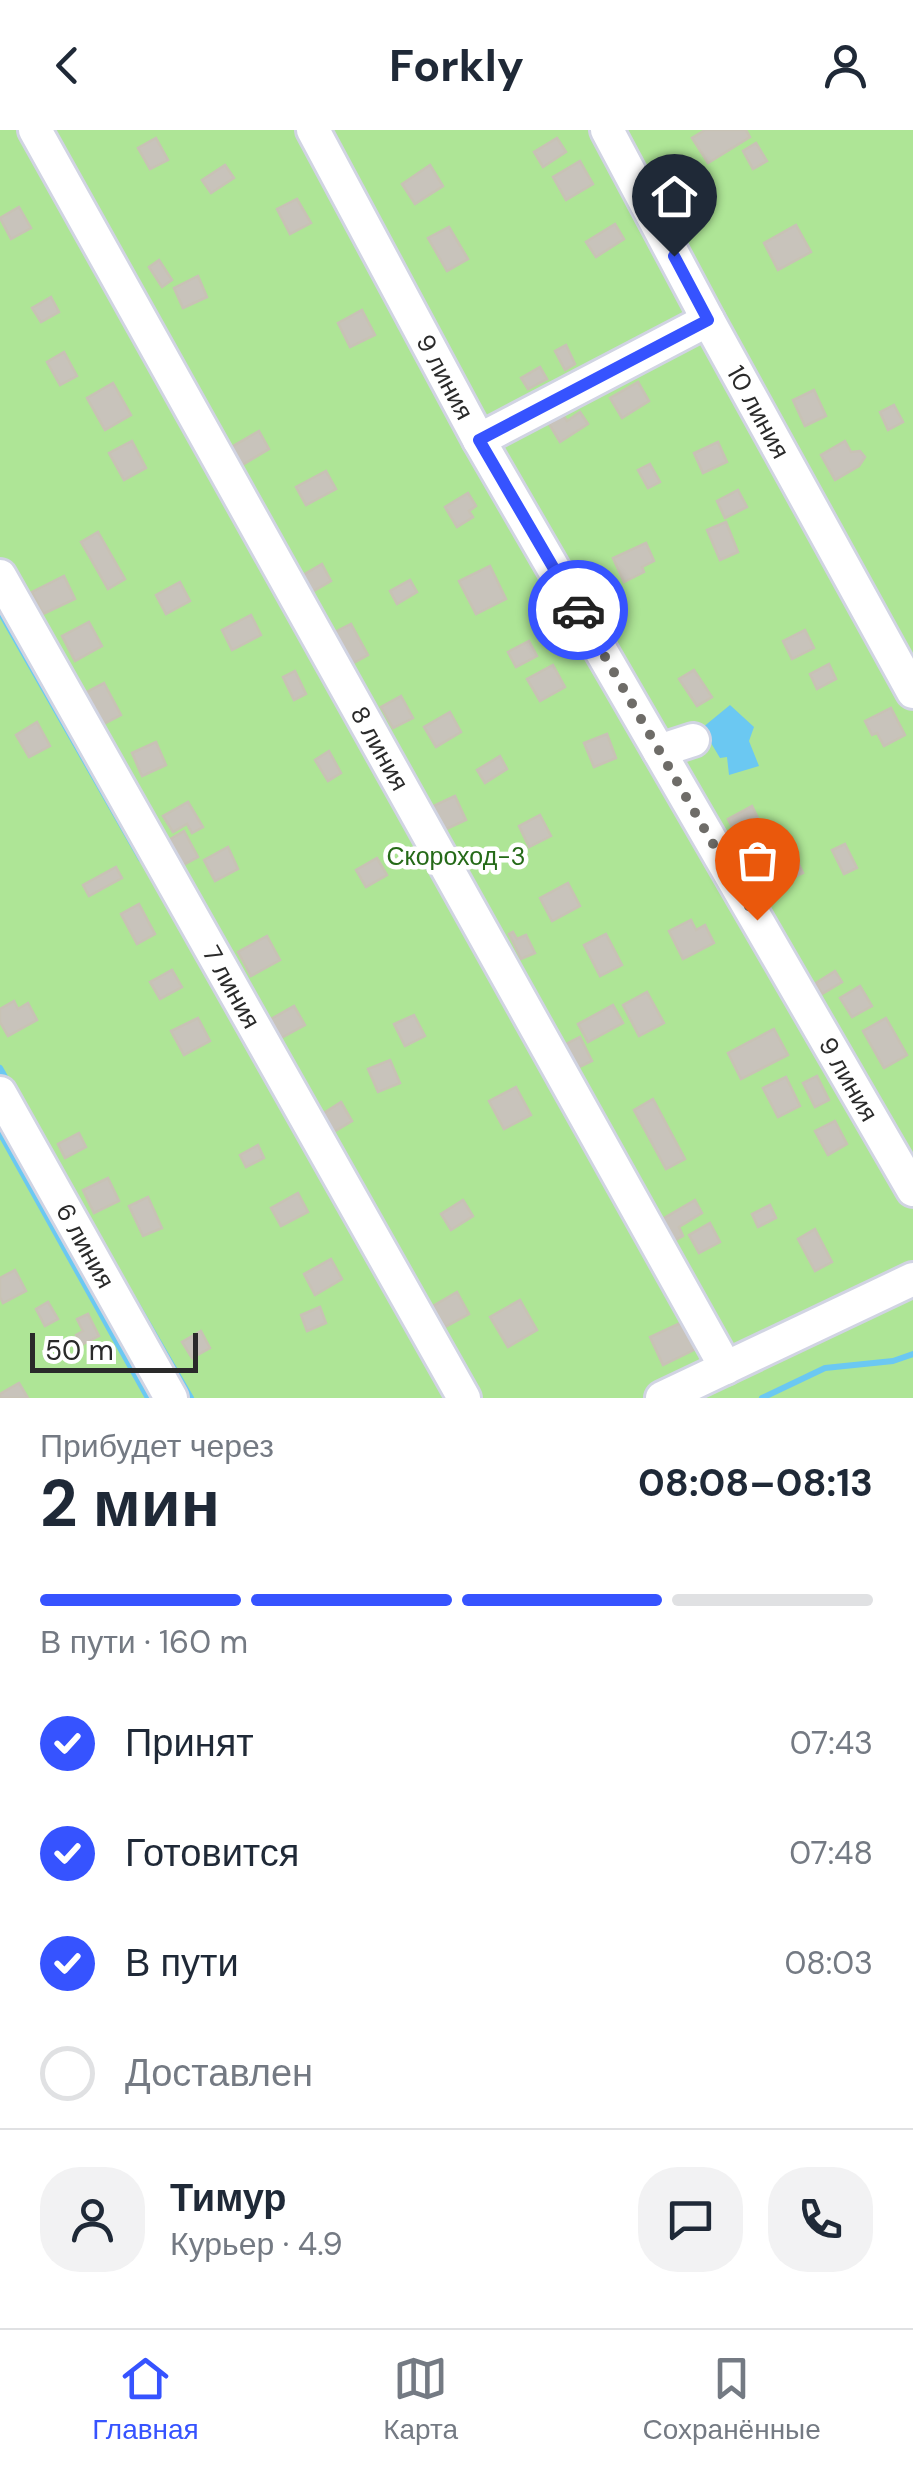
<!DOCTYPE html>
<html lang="ru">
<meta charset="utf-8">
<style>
:root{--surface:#fff;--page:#f2f2f3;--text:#1f2937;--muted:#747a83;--line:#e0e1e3;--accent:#3653ff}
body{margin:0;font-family:"DM Sans",sans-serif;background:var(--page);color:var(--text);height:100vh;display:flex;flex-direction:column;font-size:38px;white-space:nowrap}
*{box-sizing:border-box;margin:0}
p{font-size:32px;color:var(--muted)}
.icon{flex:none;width:55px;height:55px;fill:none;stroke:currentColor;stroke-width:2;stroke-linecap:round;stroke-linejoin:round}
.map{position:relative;height:1268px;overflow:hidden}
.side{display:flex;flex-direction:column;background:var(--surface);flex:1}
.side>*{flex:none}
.scale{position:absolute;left:30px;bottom:25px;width:168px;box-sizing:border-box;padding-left:10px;border:5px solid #2a2a2a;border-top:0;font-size:28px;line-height:35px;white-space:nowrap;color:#2a2a2a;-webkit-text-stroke:8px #fff;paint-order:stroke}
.pin{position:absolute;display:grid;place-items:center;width:85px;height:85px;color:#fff;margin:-102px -42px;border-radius:50% 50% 50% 0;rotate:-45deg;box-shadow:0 0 10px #0007}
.pin .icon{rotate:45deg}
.courier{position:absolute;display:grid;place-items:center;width:100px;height:100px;margin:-50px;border:8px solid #3653ff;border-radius:50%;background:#fff;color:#222;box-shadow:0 2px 12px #0007}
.summary em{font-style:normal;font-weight:700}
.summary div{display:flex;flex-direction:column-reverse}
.summary{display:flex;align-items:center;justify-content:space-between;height:170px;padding:0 40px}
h1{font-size:65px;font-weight:700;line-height:75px}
.bar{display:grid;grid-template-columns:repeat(4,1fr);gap:15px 10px;align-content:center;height:120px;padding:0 40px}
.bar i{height:12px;border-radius:8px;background:var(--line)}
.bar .active{background:var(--accent)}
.bar p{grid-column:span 4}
.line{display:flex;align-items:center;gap:25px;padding:0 40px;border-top:2px solid var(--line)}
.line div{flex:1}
.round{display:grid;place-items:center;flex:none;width:105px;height:105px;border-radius:40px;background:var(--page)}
ol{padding:0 40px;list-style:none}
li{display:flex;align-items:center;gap:30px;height:110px}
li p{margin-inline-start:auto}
li .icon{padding:10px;border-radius:50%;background:var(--accent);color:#fff;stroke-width:4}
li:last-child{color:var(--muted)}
li i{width:55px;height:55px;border:5px solid var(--line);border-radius:50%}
header{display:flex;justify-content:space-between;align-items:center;height:130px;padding:0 40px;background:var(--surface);font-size:45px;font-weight:700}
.menu{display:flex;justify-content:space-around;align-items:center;height:140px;border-top:2px solid var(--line);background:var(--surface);font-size:28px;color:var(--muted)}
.menu a{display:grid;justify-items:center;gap:5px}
.menu .active{color:var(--accent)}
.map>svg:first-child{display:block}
.green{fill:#aee596}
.water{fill:#6bc8f2}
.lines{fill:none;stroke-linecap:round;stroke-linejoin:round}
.stream{stroke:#6bc8f2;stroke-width:6}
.building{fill:#c8c3bb;stroke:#c8c2b5;stroke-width:2.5}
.minor-casing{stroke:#d1d4e3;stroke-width:38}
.minor{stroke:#fff;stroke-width:32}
.done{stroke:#6e6c68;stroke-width:10;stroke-dasharray:0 18}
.route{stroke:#3653ff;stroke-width:12}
.labels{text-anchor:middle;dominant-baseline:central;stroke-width:9;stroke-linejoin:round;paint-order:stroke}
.street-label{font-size:25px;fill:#2a2a2a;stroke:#fff}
.park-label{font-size:25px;fill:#256a18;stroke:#fff}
</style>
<header><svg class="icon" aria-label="back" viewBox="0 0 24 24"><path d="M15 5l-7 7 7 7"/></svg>Forkly<svg class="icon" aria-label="person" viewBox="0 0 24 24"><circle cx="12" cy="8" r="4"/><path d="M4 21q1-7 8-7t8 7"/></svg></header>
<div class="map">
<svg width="913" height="1268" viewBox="0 0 913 1268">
<rect width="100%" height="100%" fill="#ede6dc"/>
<rect class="green" x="0" y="0" width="913" height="1268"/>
<path class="water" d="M730,575L754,597L749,611L759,636L729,645L727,627L720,628L702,598Z"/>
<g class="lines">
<g class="stream">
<path d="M0,482L141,729"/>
<path d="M0,938L9,954"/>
<path d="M0,1003L148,1268"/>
<path d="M133,1168L191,1268"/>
<path d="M762,1268L825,1238L893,1231L913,1224"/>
</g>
</g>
<g class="building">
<path d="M705,0H746L750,7L708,33L692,8Z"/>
<path d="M156,8L168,30L150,39L138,18Z"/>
<path d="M557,8L566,22L543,37L534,22Z"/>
<path d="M756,13L767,31L753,39L743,21Z"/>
<path d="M580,31L593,54L566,70L553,47Z"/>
<path d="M225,35L234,48L211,63L202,50Z"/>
<path d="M430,35L443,56L415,74L402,54Z"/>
<path d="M297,69L311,93L290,104L277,79Z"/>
<path d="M19,77L31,98L11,109L0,88Z"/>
<path d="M615,94L624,109L596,127L586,112Z"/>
<path d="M796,95L811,122L778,140L764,113Z"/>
<path d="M449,97L468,129L447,141L428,108Z"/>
<path d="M159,130L172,150L162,157L149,137Z"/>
<path d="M198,146L207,167L183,178L174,158Z"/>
<path d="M51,167L59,182L41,192L32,178Z"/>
<path d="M362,180L375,205L350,217L338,193Z"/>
<path d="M566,215L575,234L565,240L555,221Z"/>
<path d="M64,222L77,246L60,255L47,232Z"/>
<path d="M540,237L547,249L528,259L521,248Z"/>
<path d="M638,252L649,271L622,288L610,268Z"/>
<path d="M113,253L131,285L105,300L87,268Z"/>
<path d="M814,260L826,286L805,296L793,270Z"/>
<path d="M894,275L903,292L888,300L880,282Z"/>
<path d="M580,282L588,294L560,312L549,294L563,285L567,291Z"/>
<path d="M259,301L269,319L239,337L228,319Z"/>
<path d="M132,311L146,338L124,350L109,323Z"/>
<path d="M845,311L851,322L860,321L865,327L859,336L835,350L821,325Z"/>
<path d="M718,312L727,332L703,343L694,323Z"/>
<path d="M650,334L660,352L648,358L638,340Z"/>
<path d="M326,341L336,359L306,375L296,357Z"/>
<path d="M738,360L747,377L725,388L717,371Z"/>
<path d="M468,363L476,376L469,381L473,387L457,397L445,377Z"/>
<path d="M726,392L738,422L720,430L707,400Z"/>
<path d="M98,402L125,449L108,459L81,412Z"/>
<path d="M646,413L654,431L642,437L644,442L624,452L613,428Z"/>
<path d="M322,434L331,451L312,462L303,445Z"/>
<path d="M490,436L506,469L476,484L459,451Z"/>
<path d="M64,446L75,469L43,484L32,462Z"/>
<path d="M410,450L417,462L397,474L390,461Z"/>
<path d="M180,452L190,471L166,484L156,465Z"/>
<path d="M251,485L261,505L232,520L222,500Z"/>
<path d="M89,492L102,516L75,531L62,506Z"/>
<path d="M351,494L368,525L348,536L331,504Z"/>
<path d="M805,500L814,518L792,529L783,511Z"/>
<path d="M529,511L537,526L516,537L508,522Z"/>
<path d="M829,534L836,549L817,559L810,544Z"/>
<path d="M553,535L565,557L540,571L527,549Z"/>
<path d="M694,540L712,567L697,576L679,549Z"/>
<path d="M295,541L306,564L294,570L283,547Z"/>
<path d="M104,553L121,585L98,597L81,565Z"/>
<path d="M401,566L413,588L393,598L381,577Z"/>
<path d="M891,578L905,605L884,616L877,603L872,605L865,591Z"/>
<path d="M450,582L461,602L436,617L424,597Z"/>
<path d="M37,592L50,616L29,627L16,605Z"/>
<path d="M607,604L616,628L594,637L584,613Z"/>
<path d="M156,612L166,635L142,646L132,623Z"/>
<path d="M329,621L341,643L328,651L315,630Z"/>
<path d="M500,626L507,639L485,653L477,640Z"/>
<path d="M455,666L466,690L442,701L431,677Z"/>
<path d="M188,672L203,697L192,703L187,694L173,702L163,686Z"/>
<path d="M752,676L765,702L741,714L728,689Z"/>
<path d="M540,685L551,706L529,717L519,696Z"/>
<path d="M184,701L198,727L176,739L162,714Z"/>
<path d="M845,714L857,738L844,744L832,720Z"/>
<path d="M790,716L803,743L788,750L785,744L775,749L765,729Z"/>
<path d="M228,717L238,739L215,751L204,730Z"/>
<path d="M377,728L387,745L366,757L356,740Z"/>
<path d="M116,737L122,748L89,766L83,755Z"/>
<path d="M568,753L580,776L552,791L540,768Z"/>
<path d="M139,774L155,804L137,814L121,784Z"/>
<path d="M691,790L696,800L705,795L714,813L683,829L669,801Z"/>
<path d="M513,802L517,809L526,805L535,823L521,829L509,804Z"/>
<path d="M606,804L622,835L600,846L584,815Z"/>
<path d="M267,806L280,830L251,846L238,822Z"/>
<path d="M172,840L182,857L160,869L150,852Z"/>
<path d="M835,841L842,852L822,864L816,853Z"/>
<path d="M860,856L872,876L852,887L840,868Z"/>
<path d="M647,862L664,893L639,906L623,875Z"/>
<path d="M14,871L18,879L28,873L37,890L8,906L0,892V879Z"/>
<path d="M613,875L623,893L588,912L578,894Z"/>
<path d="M294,876L305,895L281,908L271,889Z"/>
<path d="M414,885L425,906L405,916L394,894Z"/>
<path d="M198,888L210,911L184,925L171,901Z"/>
<path d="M886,888L907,925L884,938L863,901Z"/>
<path d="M774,899L788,925L741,949L728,923Z"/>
<path d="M580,907L592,931L571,941L560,917Z"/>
<path d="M390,930L400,953L378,962L368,939Z"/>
<path d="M817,946L829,970L815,977L803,953Z"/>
<path d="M786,947L800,976L778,987L763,958Z"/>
<path d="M516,957L531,985L504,999L489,971Z"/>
<path d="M653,969L685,1029L666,1039L634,980Z"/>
<path d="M341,972L352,991L332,1003L321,985Z"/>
<path d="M835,991L847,1014L828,1025L815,1001Z"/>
<path d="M79,1003L86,1017L65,1028L58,1014Z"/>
<path d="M258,1015L264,1028L246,1037L240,1025Z"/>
<path d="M108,1048L119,1071L94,1083L83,1060Z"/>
<path d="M298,1063L308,1082L281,1096L271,1078Z"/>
<path d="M148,1067L162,1098L143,1106L129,1076Z"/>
<path d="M463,1070L473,1086L451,1100L441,1084Z"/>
<path d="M695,1070L702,1083L679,1097L683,1106L670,1113L662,1098L664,1088Z"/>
<path d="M770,1075L776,1088L758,1097L752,1084Z"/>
<path d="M710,1093L720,1112L699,1123L689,1105Z"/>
<path d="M815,1099L832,1132L815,1141L798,1109Z"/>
<path d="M331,1129L342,1149L315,1165L304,1144Z"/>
<path d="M15,1140L26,1161L3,1173L0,1167V1148Z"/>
<path d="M457,1162L469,1184L445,1197L433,1176Z"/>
<path d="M520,1170L537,1200L508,1217L490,1187Z"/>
<path d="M48,1172L58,1189L45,1196L36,1179Z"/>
<path d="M320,1177L326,1193L307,1201L301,1185Z"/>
<path d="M88,1184L99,1206L81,1215L76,1205L83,1201L77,1189Z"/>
<path d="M689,1189L702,1216L663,1235L650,1207Z"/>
<path d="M201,1201L210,1218L192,1228L182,1212Z"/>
<path d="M19,1253L28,1268H0V1264Z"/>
</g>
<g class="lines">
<defs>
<g id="minor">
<path id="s1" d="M35,0L726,1238"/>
<path id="s2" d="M313,0L479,310L913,1060"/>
<path id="s3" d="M607,0L708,190L913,562"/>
<path d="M479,310L708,190"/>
<path id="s4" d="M0,446L464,1268"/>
<path d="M659,621L693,610"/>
<path id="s5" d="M0,963L171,1268"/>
<path d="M662,1268L913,1149"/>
</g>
</defs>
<use href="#minor" class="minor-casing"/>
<use href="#minor" class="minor"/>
</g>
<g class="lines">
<path class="done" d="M578,480L757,790"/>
<path class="route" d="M578,480L479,310L708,190L674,126"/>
</g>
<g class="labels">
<g class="street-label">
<text stroke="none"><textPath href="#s2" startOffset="280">9 линия</textPath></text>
<text stroke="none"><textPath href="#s3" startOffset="320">10 линия</textPath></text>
<text stroke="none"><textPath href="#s1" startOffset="708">8 линия</textPath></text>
<text stroke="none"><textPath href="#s4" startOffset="472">7 линия</textPath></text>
<text stroke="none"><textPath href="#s2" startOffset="1090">9 линия</textPath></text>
<text stroke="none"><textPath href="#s5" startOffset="175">6 линия</textPath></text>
</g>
<g class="park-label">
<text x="456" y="726">Скороход-3</text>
</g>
</g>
</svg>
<div class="scale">50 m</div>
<div class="pin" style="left:757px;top:790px;background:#ea580c"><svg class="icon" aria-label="bag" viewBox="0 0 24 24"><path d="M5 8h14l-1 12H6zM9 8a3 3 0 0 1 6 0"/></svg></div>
<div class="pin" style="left:674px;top:126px;background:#1f2937"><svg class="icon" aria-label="home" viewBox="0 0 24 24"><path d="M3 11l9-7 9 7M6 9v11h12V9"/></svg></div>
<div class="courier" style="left:578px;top:480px"><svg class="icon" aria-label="car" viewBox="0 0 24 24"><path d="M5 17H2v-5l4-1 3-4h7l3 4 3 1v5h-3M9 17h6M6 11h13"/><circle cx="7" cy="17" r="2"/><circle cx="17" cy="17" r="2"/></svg></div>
</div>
<section class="side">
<div class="summary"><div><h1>2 мин</h1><p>Прибудет через</p></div><em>08:08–08:13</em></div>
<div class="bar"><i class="active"></i><i class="active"></i><i class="active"></i><i></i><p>В пути · 160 m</p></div>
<ol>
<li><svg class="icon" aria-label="check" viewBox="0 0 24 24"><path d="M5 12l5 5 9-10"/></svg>Принят<p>07:43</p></li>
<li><svg class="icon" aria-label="check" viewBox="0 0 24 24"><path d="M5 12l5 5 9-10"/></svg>Готовится<p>07:48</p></li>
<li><svg class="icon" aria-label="check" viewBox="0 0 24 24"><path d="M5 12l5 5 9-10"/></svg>В пути<p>08:03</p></li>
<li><i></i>Доставлен</li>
</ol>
<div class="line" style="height:180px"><a class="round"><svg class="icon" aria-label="person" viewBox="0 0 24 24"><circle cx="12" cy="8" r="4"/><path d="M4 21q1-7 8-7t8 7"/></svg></a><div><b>Тимур</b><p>Курьер · 4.9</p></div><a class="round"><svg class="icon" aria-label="chat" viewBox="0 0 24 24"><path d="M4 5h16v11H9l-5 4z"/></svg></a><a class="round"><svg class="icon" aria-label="phone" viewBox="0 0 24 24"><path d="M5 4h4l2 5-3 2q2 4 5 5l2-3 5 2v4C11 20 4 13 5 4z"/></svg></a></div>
</section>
<nav class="menu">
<a class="active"><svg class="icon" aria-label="home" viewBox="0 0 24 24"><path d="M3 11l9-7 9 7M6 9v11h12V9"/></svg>Главная</a>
<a><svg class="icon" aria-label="map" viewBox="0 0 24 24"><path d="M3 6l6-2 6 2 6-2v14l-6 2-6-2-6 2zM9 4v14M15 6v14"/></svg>Карта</a>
<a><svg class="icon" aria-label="saved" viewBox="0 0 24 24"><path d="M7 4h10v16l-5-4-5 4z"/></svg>Сохранённые</a>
</nav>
